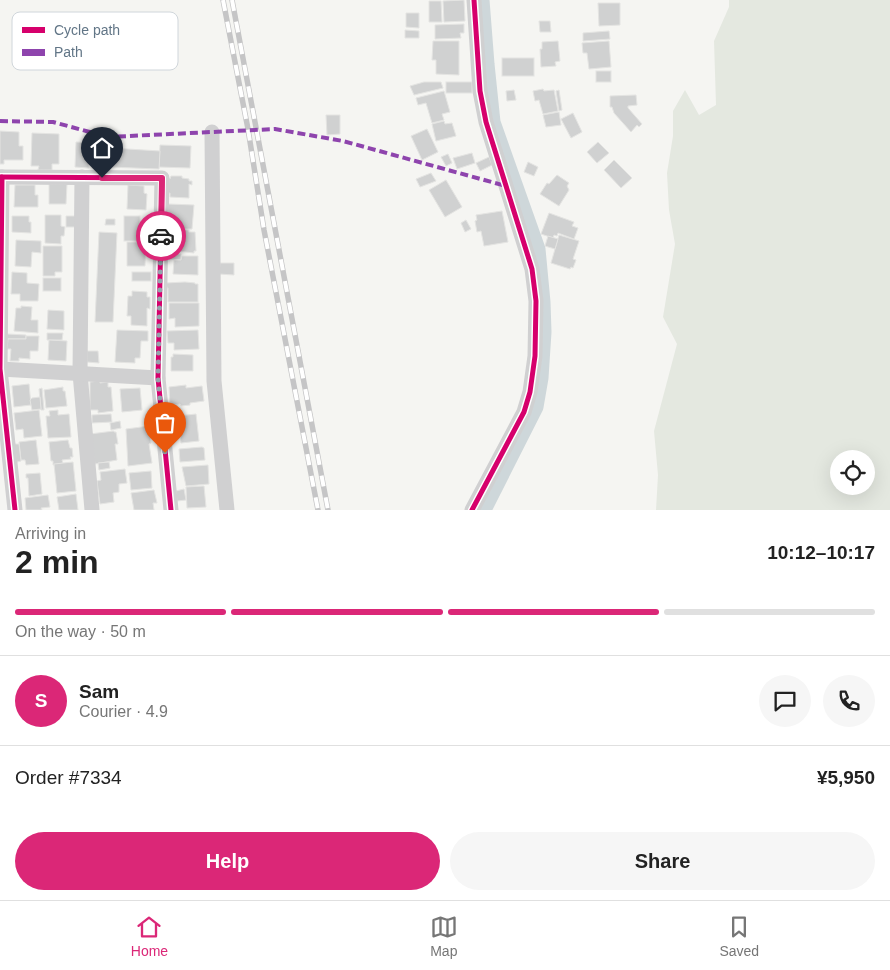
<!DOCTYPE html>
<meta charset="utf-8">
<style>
:root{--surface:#fff;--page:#f6f6f6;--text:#222;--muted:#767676;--line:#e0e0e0;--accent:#db2777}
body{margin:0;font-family:Helvetica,sans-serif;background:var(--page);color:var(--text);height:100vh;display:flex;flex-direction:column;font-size:19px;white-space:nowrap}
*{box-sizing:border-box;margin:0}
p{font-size:16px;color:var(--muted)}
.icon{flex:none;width:28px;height:28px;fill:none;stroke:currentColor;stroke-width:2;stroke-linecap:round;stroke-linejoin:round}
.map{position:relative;height:510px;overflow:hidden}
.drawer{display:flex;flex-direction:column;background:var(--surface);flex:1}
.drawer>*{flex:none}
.tools{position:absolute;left:830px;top:450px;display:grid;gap:10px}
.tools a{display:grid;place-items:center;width:45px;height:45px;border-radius:50%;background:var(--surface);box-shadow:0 5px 20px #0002;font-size:25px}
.pin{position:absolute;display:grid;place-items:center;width:42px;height:42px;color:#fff;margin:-51px -21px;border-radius:50% 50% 50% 0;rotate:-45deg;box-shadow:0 0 5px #0007}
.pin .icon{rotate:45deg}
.courier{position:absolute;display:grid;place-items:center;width:50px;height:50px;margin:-25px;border:4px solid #db2777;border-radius:50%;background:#fff;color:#222;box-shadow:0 1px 6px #0007}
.headline em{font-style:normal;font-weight:700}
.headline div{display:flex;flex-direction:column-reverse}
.headline{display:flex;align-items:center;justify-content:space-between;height:85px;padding:0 15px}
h1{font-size:32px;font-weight:700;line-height:38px}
.bar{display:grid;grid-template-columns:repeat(4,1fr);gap:8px 5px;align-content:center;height:60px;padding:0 15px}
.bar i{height:6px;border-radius:4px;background:var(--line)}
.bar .current{background:var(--accent)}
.bar p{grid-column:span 4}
.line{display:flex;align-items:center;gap:12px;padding:0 15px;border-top:1px solid var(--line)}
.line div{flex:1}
.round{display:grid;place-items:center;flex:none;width:52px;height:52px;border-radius:26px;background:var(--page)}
.action{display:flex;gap:10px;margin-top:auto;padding:10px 15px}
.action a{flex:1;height:58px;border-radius:30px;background:var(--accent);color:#fff;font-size:20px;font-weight:700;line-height:58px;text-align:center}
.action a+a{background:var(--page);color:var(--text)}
.tab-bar{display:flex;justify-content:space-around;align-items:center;height:70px;border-top:1px solid var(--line);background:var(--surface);font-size:14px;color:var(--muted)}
.tab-bar a{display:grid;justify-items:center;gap:2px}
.tab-bar .current{color:var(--accent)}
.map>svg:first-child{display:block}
.green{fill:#e4e8e0;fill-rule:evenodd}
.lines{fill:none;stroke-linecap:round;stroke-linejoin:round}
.canal{stroke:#ced7da;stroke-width:15}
.building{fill:#d0d1d1;stroke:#e4e4e2}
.minor{stroke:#d0d0d1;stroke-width:15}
.rail-casing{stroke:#c5c5c6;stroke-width:5.5}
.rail{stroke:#fff;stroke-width:4;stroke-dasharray:11;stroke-linecap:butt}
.quiet{stroke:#8e44ad;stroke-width:4;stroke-dasharray:8 4;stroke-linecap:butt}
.cycleway-casing{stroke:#fff;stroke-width:8}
.cycleway{stroke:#d6006c;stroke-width:5}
.done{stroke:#95a2ac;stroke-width:5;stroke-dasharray:0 9}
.route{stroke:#db2777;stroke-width:6}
.key{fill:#fff;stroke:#d0d6db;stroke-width:1}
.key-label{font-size:14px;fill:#617586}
</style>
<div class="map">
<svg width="890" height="510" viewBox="0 0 890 510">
<rect width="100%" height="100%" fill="#f5f5f2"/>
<path class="green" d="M729,0H890V510H656L658,475L654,431L677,344L663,317L675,244L669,210L667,173L673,136V111L685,90L699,115L716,105L714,41L729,7ZM839,459H866V486H839Z"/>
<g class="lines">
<path class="canal" d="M482,0L487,64L493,122L538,249L543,302L544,332L541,378L536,407L484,510"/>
</g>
<g class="building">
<path d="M464,0L465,21L444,22L443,1Z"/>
<path d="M429,1H441L442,22H429Z"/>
<path d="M598,3H620V25L599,26Z"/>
<path d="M406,13H419V28L406,27Z"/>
<path d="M539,21H550L551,32H540Z"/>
<path d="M464,24V33H460L461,38L435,39V25Z"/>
<path d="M405,30L419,31V38H405Z"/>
<path d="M609,31L610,39L583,41V33Z"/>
<path d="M433,41H459V75L436,74V60H432Z"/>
<path d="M558,41L560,61L555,62L556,66L541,67L540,49H542V42Z"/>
<path d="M609,41L611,67L589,69L587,53H583L582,43Z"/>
<rect x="502" y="58" width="32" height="18"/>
<rect x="596" y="71" width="15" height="11"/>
<path d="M424,82H441L443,88L414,95L410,86Z"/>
<rect x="446" y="82" width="26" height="11"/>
<path d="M543,89L544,91L554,90L558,111L543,114L539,100L535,101L533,91Z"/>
<path d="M514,90L516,100L507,101L506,91Z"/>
<path d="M559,90L562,110L559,111L556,91Z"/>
<path d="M444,91L450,112L442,114L444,120L432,123L426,103L418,105L416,98Z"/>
<path d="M636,95L637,105L628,106V108L642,124L639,127L637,125L631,132L614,113L612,107H610V96Z"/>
<path d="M559,112L561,125L546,127L543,115Z"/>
<path d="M573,113L582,132L571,138L561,119Z"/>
<path d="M326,115H340V134L327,135Z"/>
<path d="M444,121L445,124L452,123L456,136L436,141L432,124Z"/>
<path d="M427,129L438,152L422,160L411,136Z"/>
<path d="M0,131L19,132V146H23V160H4V164H0Z"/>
<path d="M32,133L59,134V164H52V170H38L39,166H31Z"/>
<path d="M76,142L95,143L94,164H89V168L75,167Z"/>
<path d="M598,142L609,153L597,163L587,152Z"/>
<path d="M160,145L191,146L190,168L159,167Z"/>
<path d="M111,148L160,151L159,169L110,167Z"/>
<path d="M472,153L475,163L457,169L453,158Z"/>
<path d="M448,154L452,163L446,166L441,157Z"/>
<path d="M489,157L492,165L480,171L476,163Z"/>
<path d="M614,160L632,178L621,188L604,170Z"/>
<path d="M528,162L538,167L534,176L524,172Z"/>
<path d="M431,173L436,181L420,187L416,179Z"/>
<path d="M557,175L569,183L567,186L569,190L559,206L540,194L547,183L549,184Z"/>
<path d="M171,176H182V178L189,179V181H192V185L189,184V198L170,197V193H168L169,178L170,179Z"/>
<path d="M446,180L462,207L445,217L429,190Z"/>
<path d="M49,184H67L66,204H49Z"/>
<path d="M15,185H35V195H38V207H14Z"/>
<path d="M128,185L144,186V193L147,194L146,210L127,209Z"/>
<path d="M168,204L194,205L192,229H176V225H168Z"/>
<path d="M502,211L508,242L484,246L481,231L477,232L475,221L477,220L476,215Z"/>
<path d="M549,213L574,222L572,226L578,228L574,239L558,233L557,236L554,235L553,238L541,234Z"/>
<path d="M45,215H61V226L65,227L64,236H61V244L45,243Z"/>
<path d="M12,216H29V222H31V233L12,232Z"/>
<path d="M66,216H76L75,227H66Z"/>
<rect x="124" y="216" width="16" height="25"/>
<path d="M106,219H115V225H105Z"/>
<path d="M466,220L471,229L465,232L461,223Z"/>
<path d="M165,229L189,230V232H195L196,251H194V253L169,250V237H165Z"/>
<path d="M99,232L117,233L113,322H95Z"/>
<path d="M559,235L579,241L573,259L576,260L573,268L571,267L570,269L551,263Z"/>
<path d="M548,236L558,239L555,249L545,246Z"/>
<path d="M16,240L41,241V253L32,252L31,267L15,266Z"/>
<path d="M127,242H146L145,266H127Z"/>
<path d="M43,246H62V272H55V276H43Z"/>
<path d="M170,254H181V260L169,259Z"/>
<path d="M182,256H198V275L173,274L174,260H181Z"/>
<path d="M220,263H234V275L219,274Z"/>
<path d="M12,272L27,273V283L39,284L38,301H20V294H11Z"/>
<rect x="132" y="272" width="19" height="9"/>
<rect x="43" y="278" width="18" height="13"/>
<path d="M185,282L195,283V284H198V302H168V288H167L166,283Z"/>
<path d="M132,291L147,292V297H150V309L147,308V326L131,325V316H127L128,296H132Z"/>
<path d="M169,303H199V326L175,327V318L169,319Z"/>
<path d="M21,306L32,307L31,320H38V333L14,331L16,308H21Z"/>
<path d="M48,310L64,311V330L47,329Z"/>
<path d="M117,330L148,331V341H141L140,358H135V363L115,362Z"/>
<path d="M198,330L199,349L174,350V343H168L167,331Z"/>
<path d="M47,333H63L62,340H47Z"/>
<path d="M7,334L26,335V339H7Z"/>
<path d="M26,336H39L38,351H30V359L19,358V361H10L11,349H7L8,339H26Z"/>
<path d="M49,340L67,341L66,361L48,360Z"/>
<path d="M87,351H98L99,363L87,362Z"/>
<path d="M173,354L193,355V371H171V357H173Z"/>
<path d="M100,381V383L108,382V387H111L113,411L98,413V410H90V382Z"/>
<path d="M29,384L31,405L14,407L12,386Z"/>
<path d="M186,385V388L202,386L204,401L190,403V405L181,406L180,404L170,405L169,387Z"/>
<path d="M63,387V391H65L67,406L46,408L44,390Z"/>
<path d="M42,388L44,410H41L39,389Z"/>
<path d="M140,388L142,410L122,412L120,389Z"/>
<path d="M40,397L41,409L32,410L30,400L32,398Z"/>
<path d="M39,410L42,436L24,438L23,429L16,430L14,413Z"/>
<path d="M58,410V415L69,414L71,437L48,438L46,416H50L49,411Z"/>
<path d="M111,414L112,422L92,423V415Z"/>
<path d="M196,414L199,441L181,443L178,416Z"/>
<path d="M120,421L121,428L111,430L110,423Z"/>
<path d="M149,426L151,443L149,444L152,463L128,466L126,429Z"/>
<path d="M114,431V432H116L118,444H115L117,460L95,464L90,434Z"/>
<path d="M36,440L39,464L26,465L25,460H21L19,442Z"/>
<path d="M68,440L70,448H72L73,457H70L71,459L62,460L63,463L53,465V461H51L49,442Z"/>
<path d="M14,444H19L21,461L17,462Z"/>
<path d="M202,447L204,448L205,460L180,462L179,449Z"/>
<path d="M73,462L76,491L57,493L54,464Z"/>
<path d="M109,462L110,468L99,470L98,463Z"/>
<path d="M208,465L209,484L186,486L182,467Z"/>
<path d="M125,469L127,483L119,484V492L113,493L114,502L100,504L97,481L101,480L100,472Z"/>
<path d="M151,471L152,488L131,490L129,473Z"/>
<path d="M40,473L42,494L29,496L28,478H26V474Z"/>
<path d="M204,486L206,507L187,508L186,487Z"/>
<path d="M184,489L186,500L177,501L176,491Z"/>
<path d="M154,490L157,503H153L154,510H134L131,493Z"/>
<path d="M76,494L78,510H59L57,497Z"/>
<path d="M48,495L50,507L41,508L42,510H26L25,498Z"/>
</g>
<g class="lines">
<g class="minor">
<path d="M212,132L214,381L227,510"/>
<path d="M0,177L162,178L158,378L171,510"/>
<path d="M2,177L0,369L15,510"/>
<path d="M82,177L80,373L92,510"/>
<path d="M0,369L158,378"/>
<path d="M472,510L524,412L530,392L535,356L536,301L532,269L486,122L480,91L474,0"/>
</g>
<defs>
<g id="rail">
<path d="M223,0L248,129L264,230L318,510"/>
<path d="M232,0L328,510"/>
</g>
</defs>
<use href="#rail" class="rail-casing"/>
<use href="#rail" class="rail"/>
<path class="quiet" d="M0,121L53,122L108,137L275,129L343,141L506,186"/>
<defs>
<g id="cycleway">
<path d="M0,177L162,178L158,378L171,510"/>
<path d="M2,177L0,369L15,510"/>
<path d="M472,510L524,412L530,392L535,356L536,301L532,269L486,122L480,91L474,0"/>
</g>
</defs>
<use href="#cycleway" class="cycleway-casing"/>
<use href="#cycleway" class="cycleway"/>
</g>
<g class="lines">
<path class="done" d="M161,236L158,378L165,453"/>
<path class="route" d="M102,178H162L161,236"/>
</g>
<rect x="12" y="12" width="166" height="58" rx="8" class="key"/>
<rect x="22" y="27" width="23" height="6" fill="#d6006c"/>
<rect x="22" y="49" width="23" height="7" fill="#8e44ad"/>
<g class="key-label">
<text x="54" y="35">Cycle path</text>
<text x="54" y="57">Path</text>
</g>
</svg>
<div class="tools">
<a><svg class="icon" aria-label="locate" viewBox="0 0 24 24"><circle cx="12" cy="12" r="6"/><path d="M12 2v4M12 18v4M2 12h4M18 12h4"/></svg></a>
</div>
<div class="pin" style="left:165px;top:453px;background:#ea580c"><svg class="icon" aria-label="bag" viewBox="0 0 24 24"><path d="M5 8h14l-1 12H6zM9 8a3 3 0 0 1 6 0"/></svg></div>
<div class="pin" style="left:102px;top:178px;background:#1f2937"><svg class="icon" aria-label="home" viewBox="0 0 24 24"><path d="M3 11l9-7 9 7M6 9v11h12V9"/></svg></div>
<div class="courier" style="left:161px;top:236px"><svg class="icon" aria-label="car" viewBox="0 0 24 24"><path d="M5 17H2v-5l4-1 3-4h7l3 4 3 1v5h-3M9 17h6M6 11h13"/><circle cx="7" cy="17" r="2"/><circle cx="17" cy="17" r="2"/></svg></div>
</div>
<section class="drawer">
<div class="headline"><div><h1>2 min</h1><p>Arriving in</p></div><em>10:12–10:17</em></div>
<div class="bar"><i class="current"></i><i class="current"></i><i class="current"></i><i></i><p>On the way · 50 m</p></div>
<div class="line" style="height:90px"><b class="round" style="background:var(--accent);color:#fff">S</b><div><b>Sam</b><p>Courier · 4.9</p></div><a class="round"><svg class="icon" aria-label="chat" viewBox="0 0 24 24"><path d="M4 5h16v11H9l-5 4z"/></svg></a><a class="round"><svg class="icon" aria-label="phone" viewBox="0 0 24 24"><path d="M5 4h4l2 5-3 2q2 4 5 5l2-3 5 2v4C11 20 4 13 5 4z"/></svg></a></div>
<div class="line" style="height:65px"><div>Order #7334</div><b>¥5,950</b></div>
<div class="action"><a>Help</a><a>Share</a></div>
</section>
<nav class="tab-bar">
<a class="current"><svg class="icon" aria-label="home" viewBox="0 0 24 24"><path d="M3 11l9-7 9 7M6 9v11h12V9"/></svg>Home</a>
<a><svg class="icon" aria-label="map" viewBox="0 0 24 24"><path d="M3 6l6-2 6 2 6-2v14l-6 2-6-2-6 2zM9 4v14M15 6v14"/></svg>Map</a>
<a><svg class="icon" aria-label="saved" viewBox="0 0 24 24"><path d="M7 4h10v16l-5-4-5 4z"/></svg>Saved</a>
</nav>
